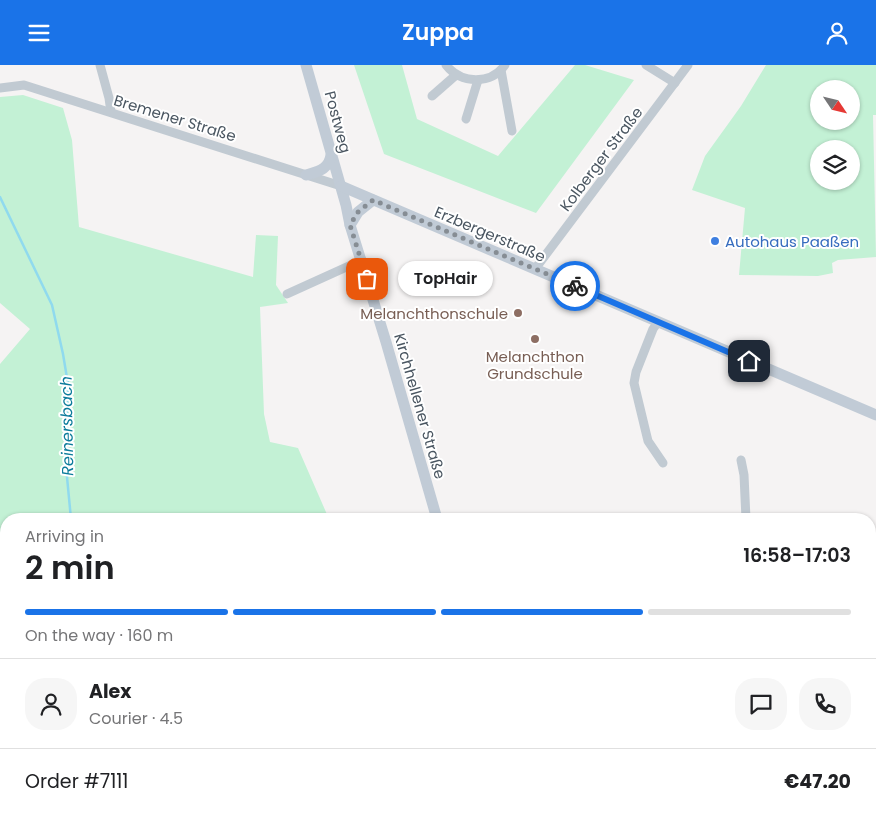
<!DOCTYPE html>
<meta charset="utf-8">
<style>
:root{--surface:#fff;--page:#f6f6f6;--text:#202124;--muted:#757577;--line:#e0e0e0;--accent:#1a73e8}
body{margin:0;font-family:Poppins,sans-serif;background:var(--page);color:var(--text);height:100vh;display:flex;flex-direction:column;font-size:19px;white-space:nowrap}
*{box-sizing:border-box;margin:0}
p{font-size:16px;color:var(--muted)}
.icon{flex:none;width:28px;height:28px;fill:none;stroke:currentColor;stroke-width:2;stroke-linecap:round;stroke-linejoin:round}
.map{position:relative;flex:1;overflow:hidden}
.panel{position:absolute;left:0px;top:448px;width:876px;height:311px;display:flex;flex-direction:column;background:var(--surface);border-radius:20px 20px 0 0;box-shadow:0 1px 4px #0004}
.panel>*{flex:none}
.needle{width:32px;rotate:125deg}
.controls{position:absolute;left:810px;top:15px;display:grid;gap:10px}
.controls a{display:grid;place-items:center;width:50px;height:50px;border-radius:50%;background:var(--surface);box-shadow:0 1px 4px #0004;font-size:25px}
.pin{position:absolute;display:grid;place-items:center;width:42px;height:42px;color:#fff;margin:-21px;border-radius:10px;box-shadow:0 2px 8px #0006}
.courier{position:absolute;display:grid;place-items:center;width:50px;height:50px;margin:-25px;border:4px solid #1a73e8;border-radius:50%;background:#fff;color:#222;box-shadow:0 1px 6px #0007}
.bubble{position:absolute;height:35px;border-radius:18px;background:var(--surface);box-shadow:0 1px 4px #0004;font-size:16px;font-weight:600;line-height:35px;text-align:center}
.overview em{font-style:normal;font-weight:600}
.overview div{display:flex;flex-direction:column-reverse}
.overview{display:flex;align-items:center;justify-content:space-between;height:85px;padding:0 25px}
h1{font-size:32px;font-weight:600;line-height:38px}
.bar{display:grid;grid-template-columns:repeat(4,1fr);gap:8px 5px;align-content:center;height:60px;padding:0 25px}
.bar i{height:6px;border-radius:4px;background:var(--line)}
.bar .active{background:var(--accent)}
.bar p{grid-column:span 4}
.line{display:flex;align-items:center;gap:12px;padding:0 25px;border-top:1px solid var(--line)}
.line div{flex:1}
.round{display:grid;place-items:center;flex:none;width:52px;height:52px;border-radius:20px;background:var(--page)}
header{display:flex;justify-content:space-between;align-items:center;height:65px;padding:0 25px;background:var(--accent);color:#fff;font-size:22px;font-weight:600}
.map>svg:first-child{display:block}
.green{fill:#c3f1d5;fill-rule:evenodd}
.lines{fill:none;stroke-linecap:round;stroke-linejoin:round}
.stream{stroke:#90daee;stroke-width:2.5}
.street{stroke:#c1cad2;stroke-width:9}
.secondary{stroke:#c1cbd6;stroke-width:11}
.done{stroke:#868d94;stroke-width:5;stroke-dasharray:0 9}
.route{stroke:#1a73e8;stroke-width:6}
.shop-dot{fill:#3f7fe0;stroke:#fff;stroke-width:2}
.education-dot{fill:#8d6e63;stroke:#fff;stroke-width:2}
.labels{text-anchor:middle;dominant-baseline:central;stroke-width:4;stroke-linejoin:round;paint-order:stroke}
.street-label{font-size:15px;fill:#4a5661;stroke:#fff}
.shop-label{font-size:15px;fill:#366cbe;stroke:#fff;text-anchor:start}
.education-label{font-size:15px;fill:#785e54;stroke:#fff;text-anchor:end}
.water-label{font-size:16px;font-style:italic;fill:#0c7c9b;stroke:#fff}
</style>
<header><svg class="icon" aria-label="menu" viewBox="0 0 24 24"><path d="M4 6h16M4 12h16M4 18h16"/></svg>Zuppa<svg class="icon" aria-label="person" viewBox="0 0 24 24"><circle cx="12" cy="8" r="4"/><path d="M4 21q1-7 8-7t8 7"/></svg></header>
<div class="map">
<svg width="876" height="758" viewBox="0 0 876 758">
<rect width="100%" height="100%" fill="#f5f3f3"/>
<g class="green">
<path d="M354,0H402L417,54L498,91L575,0H585L634,15L536,148L384,89Z"/>
<path d="M766,0H876V50H873L876,192L838,195L832,198L833,208L818,211L739,210L745,143L692,125L705,91L741,41ZM819,24H851V56H819ZM819,84H851V116H819Z"/>
<path d="M23,30L63,43L72,75L79,162L253,212L256,170L278,171L276,220L288,238L260,242L264,349L270,377L298,383L329,454H6V619L0,609V299L30,264L0,238V32Z"/>
<path d="M870,657H876V758H827V753L870,752Z"/>
</g>
<g class="lines">
<g class="stream">
<path d="M0,132L52,240L63,289L68,319L65,391L71,454"/>
<path d="M870,494L876,489"/>
<path d="M870,611L876,617"/>
<path d="M97,752L100,758"/>
</g>
<g class="street">
<path d="M100,0L109,33L111,47"/>
<path d="M446,0C461,19 491,20 505,0"/>
<path d="M646,0L675,18"/>
<path d="M501,5L512,66"/>
<path d="M0,23L24,20L341,121"/>
<path d="M432,31L456,10"/>
<path d="M466,54L478,15"/>
<path d="M535,204L688,0"/>
<path d="M287,229L362,195"/>
<path d="M658,257L653,264L636,307L634,318L648,376L663,398"/>
<path d="M741,395L744,410L746,454"/>
<path d="M763,752V758"/>
</g>
<g class="secondary">
<path d="M306,0L346,140L350,160L386,277L437,454"/>
<path d="M306,110C319,106 329,104 331,90"/>
<path d="M341,121L876,350"/>
<path d="M350,160L358,147L373,135"/>
<path d="M524,752L525,758"/>
</g>
</g>
<g class="lines">
<path class="done" d="M367,214L350,160L358,147L373,135L575,221"/>
<path class="route" d="M575,221L749,296"/>
</g>
<circle class="shop-dot" cx="715" cy="176" r="5"/>
<g class="education-dot">
<circle cx="518" cy="248" r="5"/>
<circle cx="535" cy="274" r="5"/>
</g>
<g class="labels">
<g class="street-label">
<text transform="translate(175 53) rotate(17)">Bremener Straße</text>
<text transform="translate(338 57) rotate(75)">Postweg</text>
<text transform="translate(601 94) rotate(-53)">Kolberger Straße</text>
<text transform="translate(490 169) rotate(23)">Erzbergerstraße</text>
<text transform="translate(420 341) rotate(74)">Kirchhellener Straße</text>
</g>
<g class="shop-label">
<text x="725" y="176">Autohaus Paaßen</text>
</g>
<g class="education-label">
<text x="508" y="248">Melanchthonschule</text>
<text x="535" y="291" text-anchor="middle">Melanchthon<tspan x="535" dy="17">Grundschule</tspan></text>
</g>
<g class="water-label">
<text transform="translate(67 361) rotate(-91)">Reinersbach</text>
</g>
</g>
</svg>
<div class="controls">
<a><svg class="needle" viewBox="-14 -14 28 28"><path d="M0-13l5 13h-10z" fill="#e53935"/><path d="M0 13l5-13h-10z" fill="#757577"/></svg></a>
<a><svg class="icon" aria-label="layers" viewBox="0 0 24 24"><path d="M12 4l9 5-9 5-9-5zM3 14l9 5 9-5"/></svg></a>
</div>
<div class="pin" style="left:367px;top:214px;background:#ea580c"><svg class="icon" aria-label="bag" viewBox="0 0 24 24"><path d="M5 8h14l-1 12H6zM9 8a3 3 0 0 1 6 0"/></svg></div>
<div class="pin" style="left:749px;top:296px;background:#1f2937"><svg class="icon" aria-label="home" viewBox="0 0 24 24"><path d="M3 11l9-7 9 7M6 9v11h12V9"/></svg></div>
<div class="courier" style="left:575px;top:221px"><svg class="icon" aria-label="bike" viewBox="0 0 24 24"><circle cx="6" cy="16" r="4"/><circle cx="18" cy="16" r="4"/><path d="M6 16l4-8h5l3 8M10 8l3 8H6M13 5h3"/></svg></div>
<div class="bubble" style="left:398px;top:196px;width:95px">TopHair</div>
<section class="panel">
<div class="overview"><div><h1>2 min</h1><p>Arriving in</p></div><em>16:58–17:03</em></div>
<div class="bar"><i class="active"></i><i class="active"></i><i class="active"></i><i></i><p>On the way · 160 m</p></div>
<div class="line" style="height:90px"><a class="round"><svg class="icon" aria-label="person" viewBox="0 0 24 24"><circle cx="12" cy="8" r="4"/><path d="M4 21q1-7 8-7t8 7"/></svg></a><div><b>Alex</b><p>Courier · 4.5</p></div><a class="round"><svg class="icon" aria-label="chat" viewBox="0 0 24 24"><path d="M4 5h16v11H9l-5 4z"/></svg></a><a class="round"><svg class="icon" aria-label="phone" viewBox="0 0 24 24"><path d="M5 4h4l2 5-3 2q2 4 5 5l2-3 5 2v4C11 20 4 13 5 4z"/></svg></a></div>
<div class="line" style="height:65px"><div>Order #7111</div><b>€47.20</b></div>
</section>
</div>
